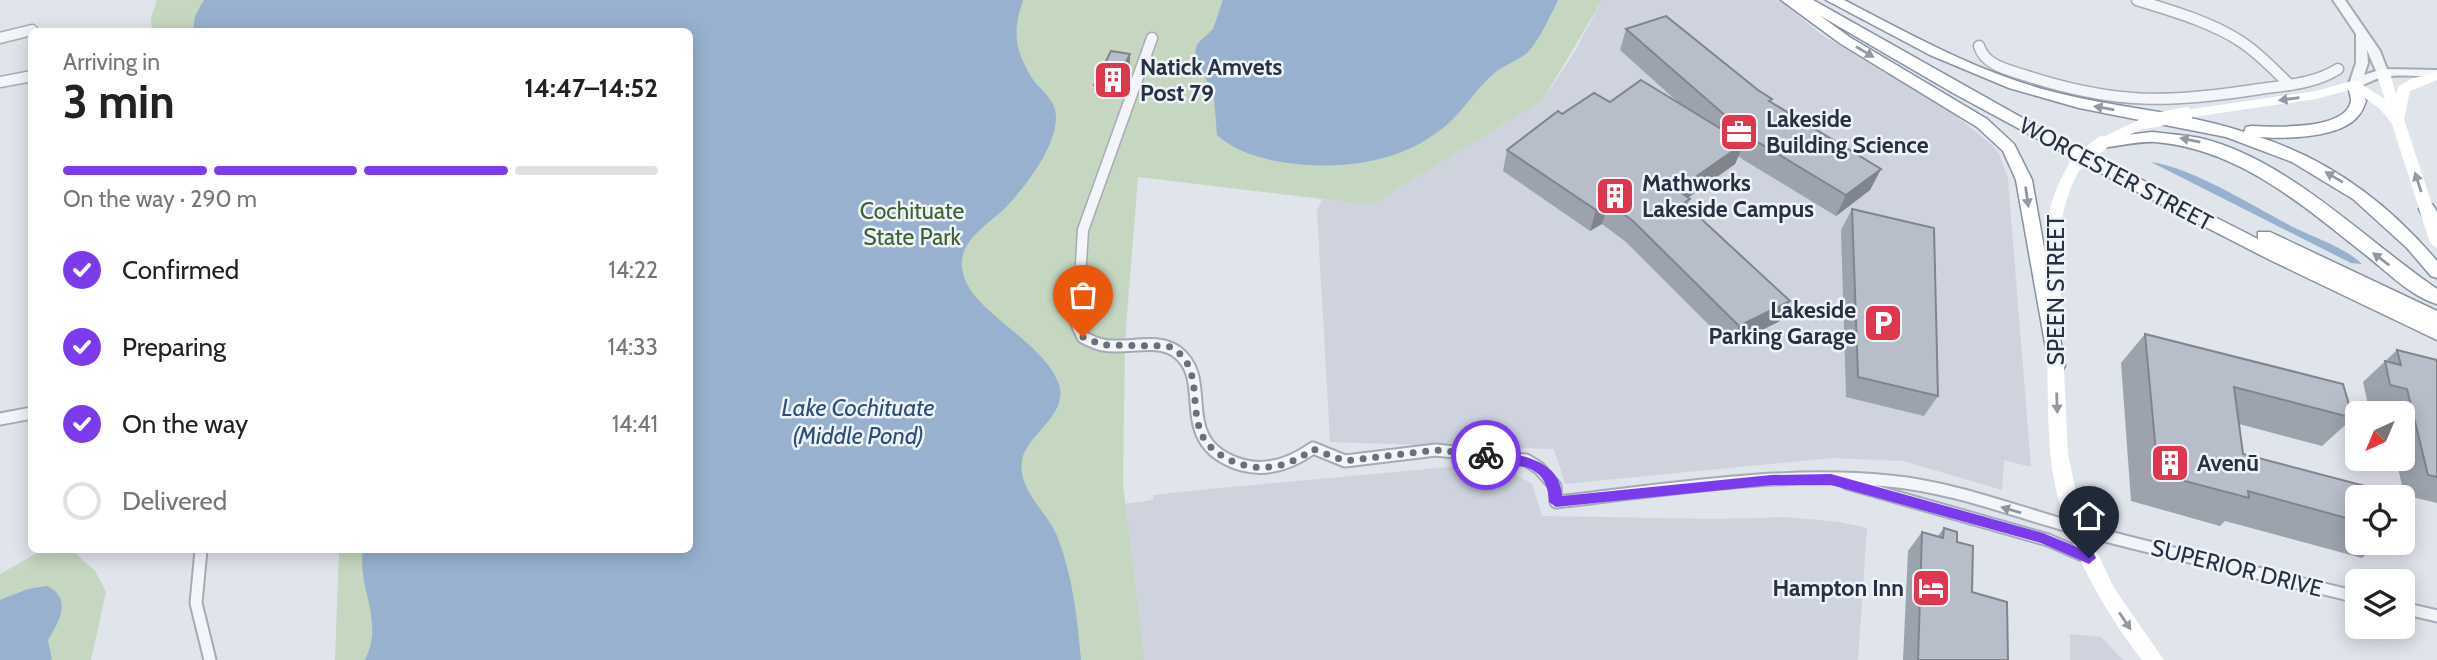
<!DOCTYPE html>
<meta charset="utf-8">
<style>
:root{--surface:#fff;--page:#f2f2f2;--text:#222;--muted:#767676;--line:#e0e0e0;--accent:#7c3aed}
body{margin:0;font-family:Cabin,sans-serif;background:var(--page);color:var(--text);height:100vh;display:flex;flex-direction:column;font-size:26px;white-space:nowrap}
*{box-sizing:border-box;margin:0}
p{font-size:23px;color:var(--muted)}
.icon{flex:none;width:38px;height:38px;fill:none;stroke:currentColor;stroke-width:2;stroke-linecap:round;stroke-linejoin:round}
.map{position:relative;flex:1;overflow:hidden}
.side{position:absolute;left:28px;top:28px;width:665px;height:525px;display:flex;flex-direction:column;background:var(--surface);border-radius:10px;box-shadow:0 4px 18px #0003}
.side>*{flex:none}
.needle{width:46px;rotate:224deg}
.controls{position:absolute;left:2345px;top:401px;display:grid;gap:14px}
.controls a{display:grid;place-items:center;width:70px;height:70px;border-radius:10px;background:var(--surface);box-shadow:0 4px 18px #0003;font-size:35px}
.pin{position:absolute;display:grid;place-items:center;width:60px;height:60px;color:#fff;margin:-72px -30px;border-radius:50% 50% 50% 0;rotate:-45deg;box-shadow:0 0 7px #0007}
.pin .icon{rotate:45deg}
.courier{position:absolute;display:grid;place-items:center;width:70px;height:70px;margin:-35px;border:5px solid #7c3aed;border-radius:50%;background:#fff;color:#222;box-shadow:0 2px 9px #0007}
.overview em{font-style:normal;font-weight:700}
.overview div{display:flex;flex-direction:column-reverse}
.overview{display:flex;align-items:center;justify-content:space-between;height:119px;padding:0 35px}
h1{font-size:46px;font-weight:700;line-height:52px}
.bar{display:grid;grid-template-columns:repeat(4,1fr);gap:10px 7px;align-content:center;height:84px;padding:0 35px}
.bar i{height:9px;border-radius:5px;background:var(--line)}
.bar .selected{background:var(--accent)}
.bar p{grid-column:span 4}
ol{padding:0 35px;list-style:none}
li{display:flex;align-items:center;gap:21px;height:77px}
li p{margin-inline-start:auto}
li .icon{padding:7px;border-radius:50%;background:var(--accent);color:#fff;stroke-width:4}
li:last-child{color:var(--muted)}
li i{width:38px;height:38px;border:4px solid var(--line);border-radius:50%}
.map>svg:first-child{display:block}
.built{fill:#ced3dd}
.green{fill:#c5d6c1}
.water{fill:#97b1cf}
.lines{fill:none;stroke-linecap:round;stroke-linejoin:round}
.minor-far1-casing{stroke:#a5abb6;stroke-width:13}
.minor-casing{stroke:#a5abb6;stroke-width:15}
.tertiary-casing{stroke:#a5abb6;stroke-width:4}
.trunk-casing{stroke:#8691a3;stroke-width:3}
.minor-far1{stroke:#f4f5f9;stroke-width:10}
.minor{stroke:#f4f5f9;stroke-width:11}
.tertiary{fill:#f4f5f9;fill-rule:evenodd}
.secondary{fill:#fff;fill-rule:evenodd}
.trunk{fill:#fff;fill-rule:evenodd}
.secondary-bridge{stroke:#fff;stroke-width:14}
.wall{fill:#9da3ad}
.shaded-wall{fill:#80848d}
.building{fill:#b7bdc9;stroke:#80848d;stroke-width:2}
.oneway{fill:#9398a2}
.oneway2{fill:#8e939e}
.route{fill:#7c3aed}
.done{stroke:#68707e;stroke-width:7;stroke-dasharray:0 12.6}
.labels{text-anchor:middle;dominant-baseline:central;stroke-width:5;stroke-linejoin:round;paint-order:stroke}
.poi-label{font-size:23px;font-weight:bold;fill:#273144;stroke:#f0f3f8;text-anchor:start}
.street-label{font-size:23px;fill:#273144;stroke:#f0f3f8}
.park-label{font-size:23px;fill:#3a6232;stroke:#f0f3f8}
.water-label{font-size:24px;font-style:italic;fill:#2c4e7d;stroke:#f0f3f8}
</style>
<div class="map">
<svg width="2437" height="660" viewBox="0 0 2437 660">
<rect width="100%" height="100%" fill="#e0e4eb"/>
<g class="built">
<path d="M1602,0H1779L1822,35L1955,115L1992,145L2000,156L2008,179L2031,467L2004,460L2002,490L1903,461L1832,458L1565,484L1554,449L1330,442L1317,211L1322,199L1372,205L1543,100L1575,51Z"/>
<path d="M1471,465L1508,470L1532,484L1542,516L1715,519L1785,517L1839,522L1867,528L1858,660H1137L1116,505L1153,500V495L1209,489Z"/>
<path d="M2070,634L2101,637L2123,660H2070Z"/>
</g>
<g class="green">
<path d="M157,0H1602L1543,100L1372,205L1138,177L1125,341L1123,484L1144,660H335L339,550H690V32H152L151,17Z"/>
<path d="M41,551L75,553L95,571L106,592L91,660H0V574Z"/>
</g>
<g class="water">
<path d="M204,0H1023C1013,30 1014,47 1030,75C1039,91 1057,98 1056,119C1054,150 1027,184 1007,206C991,223 959,239 962,267C965,310 1040,337 1058,382C1071,414 1027,433 1022,460C1017,490 1047,511 1057,536C1073,576 1077,617 1081,660H365C385,620 357,590 363,550H690V32L193,31L195,16Z"/>
<path d="M1223,0H1558C1552,13 1536,46 1526,54C1514,62 1500,67 1490,77C1473,93 1461,114 1443,128C1429,139 1413,148 1396,154C1348,172 1257,171 1217,135L1214,98L1195,52L1197,44L1213,29Z"/>
<path d="M2151,162C2196,169 2254,207 2295,228C2317,239 2344,247 2362,264L2351,263Z"/>
<path d="M47,586C73,598 59,622 48,640L52,660H0V600L28,589Z"/>
</g>
<g class="lines">
<defs>
<g id="minor-far1">
<path d="M2137,0C2172,11 2209,21 2240,41C2259,53 2274,70 2290,85"/>
<path d="M0,38L32,30"/>
<path d="M1979,46C1985,66 2009,70 2027,76C2116,105 2170,103 2260,89C2287,85 2314,84 2338,69"/>
<path d="M0,82L32,76"/>
<path d="M1079,296L1083,230L1152,38"/>
</g>
<g id="minor">
<path d="M1079,294L1077,324L1083,337C1089,340 1096,344 1103,345C1126,350 1157,337 1177,352C1216,381 1169,443 1242,465C1268,472 1292,463 1313,448L1345,461L1436,450L1526,460L1539,468L1555,486L1556,502C1666,490 1778,470 1889,481C1954,487 2016,512 2079,529C2171,554 2264,574 2357,597"/>
<path d="M0,419L32,413"/>
<path d="M1847,483L2048,540L2089,558"/>
<path d="M201,550L196,603L210,660"/>
<path d="M2403,608L2437,616"/>
</g>
<path id="tertiary" d="M2333,0H2345L2380,51L2387,69L2437,70V78C2419,76 2401,74 2384,77C2372,79 2362,88 2351,87L2349,84L2356,63V34ZM2367,50L2376,71L2364,75L2368,63Z"/>
<g id="trunk">
<path d="M1781,0H1813L2042,129L2258,239V232H2270L2437,311V340L2270,260L2110,178L1953,93L1819,15L1851,38L1987,119L2014,144L2032,180L2065,366L2062,371H2050L2016,180L2003,151L1977,127L1841,44Z"/>
<path d="M1826,0H1844C1910,34 1977,72 2050,91C2113,108 2181,111 2244,132L2246,127L2251,126C2272,127 2348,131 2351,100C2351,96 2348,89 2348,84L2350,81H2360L2366,101C2364,106 2362,112 2358,116C2341,138 2285,139 2259,137C2330,160 2389,204 2437,261V278L2431,276L2407,248L2353,199L2292,162L2226,137L2079,108L2009,88L1930,55Z"/>
<path d="M2152,132C2168,134 2184,135 2200,138C2288,159 2364,239 2437,289V304C2412,297 2387,272 2367,256C2303,206 2240,149 2155,142C2138,141 2119,146 2102,148L2094,143L2102,138Z"/>
<path d="M2427,203L2433,205L2437,212V232L2431,230L2419,209Z"/>
</g>
</defs>
<use href="#minor-far1" class="minor-far1-casing"/>
<use href="#minor" class="minor-casing"/>
<use href="#tertiary" class="tertiary-casing"/>
<use href="#trunk" class="trunk-casing"/>
<use href="#minor-far1" class="minor-far1"/>
<use href="#minor" class="minor"/>
<use href="#tertiary" class="tertiary"/>
<g class="secondary">
<path d="M2383,69L2390,73L2396,94L2399,86L2411,79L2437,72V80L2410,91L2404,119L2437,220V248L2430,243L2392,124L2380,109L2353,89L2316,99L2186,118L2179,114L2186,110L2316,91L2355,80L2385,99L2376,73Z"/>
<path d="M2145,117L2150,119L2152,122L2150,125L2107,146L2102,148L2095,143L2097,140Z"/>
<path d="M2076,159L2083,164C2051,216 2059,266 2063,324L2061,328H2049L2047,324C2044,264 2037,214 2071,161Z"/>
<path d="M2055,344L2061,346L2063,350L2068,454L2082,520L2114,588L2164,660H2142C2099,604 2063,539 2052,468C2047,429 2048,389 2047,350L2049,346Z"/>
</g>
<use href="#trunk" class="trunk"/>
<g class="secondary-bridge">
<path d="M2145,122L2186,114"/>
<path d="M2076,164L2102,143"/>
</g>
</g>
<g class="wall">
<path d="M1626,29L1758,90L1772,99L1771,102L1881,169L1870,190L1836,216L1742,159L1739,156L1735,164L1688,198L1690,199L1687,205L1780,321L1730,346L1626,242L1602,224L1590,231L1503,171L1507,150L1562,114L1681,105L1620,50Z"/>
<path d="M1130,65L1114,99L1095,95L1094,85Z"/>
<path d="M1852,209L1938,396L1924,416L1846,397L1841,230Z"/>
<path d="M2145,334L2353,418L2322,446L2239,424L2243,454L2357,497V542H2382L2362,558L2225,521L2220,526L2131,501L2121,363Z"/>
<path d="M2397,350L2437,360V503L2404,495L2396,458H2403V413H2385L2384,409L2368,405L2363,382Z"/>
<path d="M1944,528L1957,542L1972,592L2008,660H1903L1908,551L1922,532L1937,537Z"/>
</g>
<g class="shaded-wall">
<path d="M1130,54V65L1114,99L1113,88Z"/>
<path d="M1744,143L1735,164L1669,211L1677,190Z"/>
<path d="M1881,169L1870,190L1836,216L1846,195Z"/>
<path d="M1609,203L1602,224L1590,231L1596,210Z"/>
<path d="M1790,301L1780,321L1730,346L1739,326Z"/>
</g>
<g class="building">
<path d="M1666,16L1758,90L1772,99L1769,101L1881,169L1846,195L1751,138L1626,29Z"/>
<path d="M1111,51L1130,54L1113,88L1094,85Z"/>
<path d="M1641,80L1744,143L1677,190L1690,199L1684,203L1790,301L1739,326L1633,221L1609,203L1596,210L1507,150L1558,111L1562,114L1594,93L1610,102Z"/>
<path d="M1852,209L1934,228L1938,396L1858,377Z"/>
<path d="M2145,334L2343,384L2353,418L2234,387L2243,454L2388,492L2389,497H2357V521L2248,491L2249,498L2158,474Z"/>
<path d="M2397,350L2437,360V477L2428,475L2407,389L2390,385L2385,361L2401,365Z"/>
<path d="M1944,528L1957,532V542L1973,546L1972,592L2007,602L2008,660H1918L1922,532L1943,538Z"/>
</g>
<defs><path id="oneway-solid" d="M-6-.8H1V-3.2L6.5 0L1 3.2V.8H-6Z" transform="scale(1.75)"/></defs>
<g class="oneway">
<use href="#oneway-solid" transform="translate(1865 52) rotate(31)"/>
<use href="#oneway-solid" transform="translate(2289 99) rotate(172)"/>
<use href="#oneway-solid" transform="translate(2104 108) rotate(-170)"/>
<use href="#oneway-solid" transform="translate(2190 140) rotate(-168)"/>
<use href="#oneway-solid" transform="translate(2334 177) rotate(-149)"/>
<use href="#oneway-solid" transform="translate(2418 182) rotate(-108)"/>
<use href="#oneway-solid" transform="translate(2027 197) rotate(82)"/>
<use href="#oneway-solid" transform="translate(2381 259) rotate(-143)"/>
<use href="#oneway-solid" transform="translate(2057 403) rotate(88)"/>
<use href="#oneway-solid" transform="translate(2125 621) rotate(56)"/>
</g>
<use class="oneway2" href="#oneway-solid" transform="translate(2011 510) rotate(-164)"/>
<path class="route" d="M1486,450C1515,454 1560,457 1562,496L1771,475L1831,474L2043,533L2094,554L2096,558L2089,564L2041,543L1831,485H1771L1556,507L1549,502C1548,459 1511,467 1482,459V452Z"/>
<g class="lines">
<path class="done" d="M1083,337L1103,345L1168,346C1206,364 1187,406 1203,437C1207,445 1215,451 1222,456C1253,474 1285,470 1313,449L1345,461L1436,450L1486,455"/>
</g>
<defs>
<symbol id="building-square" viewBox="-11 -11 22 22"><rect x="-9" y="-9" width="18" height="18" rx="4" fill="#dd384d" stroke="#f0f3f8"/><path d="M-4-6H4V6H1V3H-1V6H-4ZM-2.5-4.3h1.7v1.8h-1.7ZM.8-4.3h1.7v1.8H.8ZM-2.5-1h1.7V.8h-1.7ZM.8-1h1.7V.8H.8Z" fill="#fff"/></symbol>
<symbol id="office-square" viewBox="-11 -11 22 22"><rect x="-9" y="-9" width="18" height="18" rx="4" fill="#dd384d" stroke="#f0f3f8"/><path d="M-6-3h4V-5.5h4V-3h4V5H-6ZM-1-4.5V-3h2v-1.5ZM-6 0V1H6V0Z" fill="#fff"/></symbol>
<symbol id="parking-square" viewBox="-11 -11 22 22"><rect x="-9" y="-9" width="18" height="18" rx="4" fill="#dd384d" stroke="#f0f3f8"/><path d="M-3.5-5.5H1a3.5 3.5 0 0 1 0 7H-1V5.5H-3.5ZM-1-3.4V-.6H.8a1.4 1.4 0 0 0 0-2.8Z" fill="#fff"/></symbol>
<symbol id="hotel-square" viewBox="-11 -11 22 22"><rect x="-9" y="-9" width="18" height="18" rx="4" fill="#dd384d" stroke="#f0f3f8"/><path d="M-6-4.5h1.5V1H6V5H4.5V3h-9V5H-6ZM-4 0a1.8 1.8 0 1 1 3.6 0ZM.5 0V-2.5h3Q6-2.5 6 0Z" fill="#fff"/></symbol>
</defs>
<g fill-rule="evenodd">
<use href="#building-square" x="1091" y="58" width="44" height="44"/>
<use href="#office-square" x="1717" y="110" width="44" height="44"/>
<use href="#building-square" x="1593" y="174" width="44" height="44"/>
<use href="#parking-square" x="1861" y="301" width="44" height="44"/>
<use href="#building-square" x="2148" y="441" width="44" height="44"/>
<use href="#hotel-square" x="1909" y="566" width="44" height="44"/>
</g>
<g class="labels">
<g class="poi-label">
<text x="1140" y="67">Natick Amvets<tspan x="1140" dy="26">Post 79</tspan></text>
<text x="1766" y="119">Lakeside<tspan x="1766" dy="26">Building Science</tspan></text>
<text x="1642" y="183">Mathworks<tspan x="1642" dy="26">Lakeside Campus</tspan></text>
<text x="1856" y="310" text-anchor="end">Lakeside<tspan x="1856" dy="26">Parking Garage</tspan></text>
<text x="2197" y="463">Avenū</text>
<text x="1904" y="588" text-anchor="end">Hampton Inn</text>
</g>
<g class="street-label">
<text transform="translate(2116 174) rotate(28)">WORCESTER STREET</text>
<text transform="translate(2056 290) rotate(-90)">SPEEN STREET</text>
<text transform="translate(2237 568) rotate(14)">SUPERIOR DRIVE</text>
</g>
<g class="park-label">
<text x="912" y="211">Cochituate<tspan x="912" dy="26">State Park</tspan></text>
</g>
<g class="water-label">
<text x="858" y="407">Lake Cochituate<tspan x="858" dy="28">(Middle Pond)</tspan></text>
</g>
</g>
</svg>
<div class="controls">
<a><svg class="needle" viewBox="-14 -14 28 28"><path d="M0-13l5 13h-10z" fill="#e53935"/><path d="M0 13l5-13h-10z" fill="#767676"/></svg></a>
<a><svg class="icon" aria-label="locate" viewBox="0 0 24 24"><circle cx="12" cy="12" r="6"/><path d="M12 2v4M12 18v4M2 12h4M18 12h4"/></svg></a>
<a><svg class="icon" aria-label="layers" viewBox="0 0 24 24"><path d="M12 4l9 5-9 5-9-5zM3 14l9 5 9-5"/></svg></a>
</div>
<div class="pin" style="left:1083px;top:337px;background:#ea580c"><svg class="icon" aria-label="bag" viewBox="0 0 24 24"><path d="M5 8h14l-1 12H6zM9 8a3 3 0 0 1 6 0"/></svg></div>
<div class="pin" style="left:2089px;top:558px;background:#1f2937"><svg class="icon" aria-label="home" viewBox="0 0 24 24"><path d="M3 11l9-7 9 7M6 9v11h12V9"/></svg></div>
<div class="courier" style="left:1486px;top:455px"><svg class="icon" aria-label="bike" viewBox="0 0 24 24"><circle cx="6" cy="16" r="4"/><circle cx="18" cy="16" r="4"/><path d="M6 16l4-8h5l3 8M10 8l3 8H6M13 5h3"/></svg></div>
<section class="side">
<div class="overview"><div><h1>3 min</h1><p>Arriving in</p></div><em>14:47–14:52</em></div>
<div class="bar"><i class="selected"></i><i class="selected"></i><i class="selected"></i><i></i><p>On the way · 290 m</p></div>
<ol>
<li><svg class="icon" aria-label="check" viewBox="0 0 24 24"><path d="M5 12l5 5 9-10"/></svg>Confirmed<p>14:22</p></li>
<li><svg class="icon" aria-label="check" viewBox="0 0 24 24"><path d="M5 12l5 5 9-10"/></svg>Preparing<p>14:33</p></li>
<li><svg class="icon" aria-label="check" viewBox="0 0 24 24"><path d="M5 12l5 5 9-10"/></svg>On the way<p>14:41</p></li>
<li><i></i>Delivered</li>
</ol>
</section>
</div>
